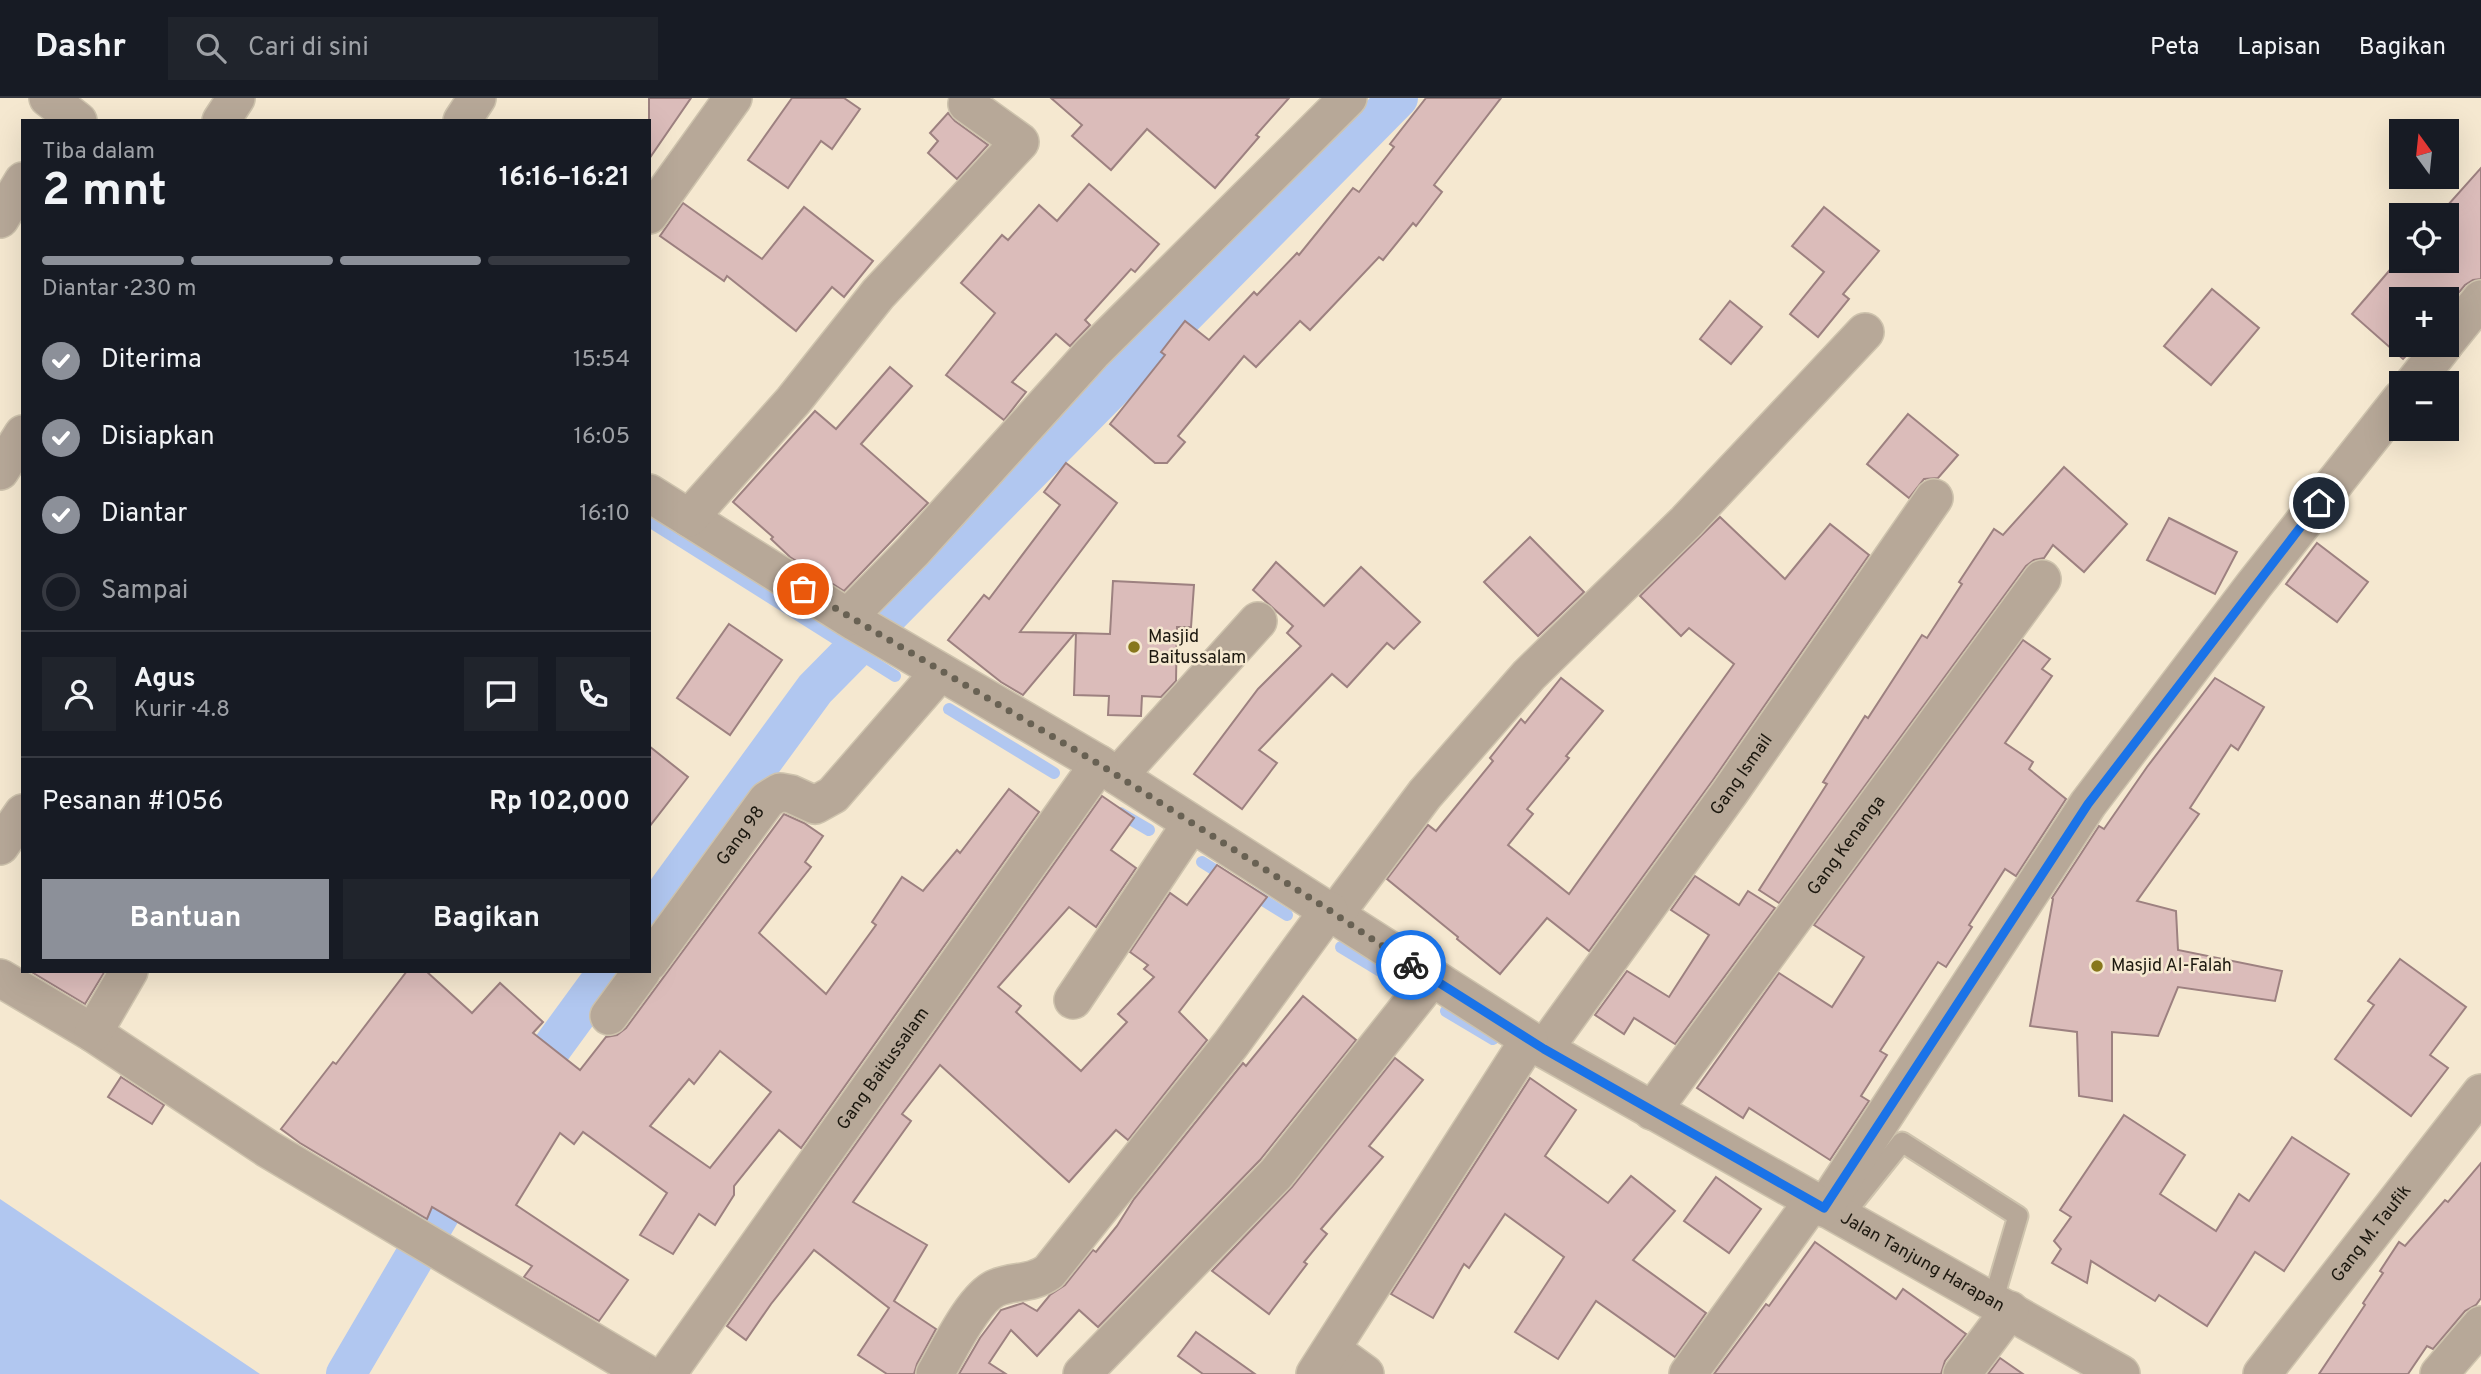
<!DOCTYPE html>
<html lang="id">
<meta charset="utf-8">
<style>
:root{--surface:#171b24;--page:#20242c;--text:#f1f3f6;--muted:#9ea1a6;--line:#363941;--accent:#8c9099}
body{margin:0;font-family:Overpass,sans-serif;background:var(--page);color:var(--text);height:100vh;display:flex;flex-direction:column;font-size:26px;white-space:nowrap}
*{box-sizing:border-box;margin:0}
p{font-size:23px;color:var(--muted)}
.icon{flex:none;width:38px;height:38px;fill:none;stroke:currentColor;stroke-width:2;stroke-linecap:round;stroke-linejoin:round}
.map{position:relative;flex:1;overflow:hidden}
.side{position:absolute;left:21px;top:21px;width:630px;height:854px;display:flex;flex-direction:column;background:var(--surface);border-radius:0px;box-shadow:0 7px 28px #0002}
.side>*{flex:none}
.needle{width:46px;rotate:345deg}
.tools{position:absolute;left:2389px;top:21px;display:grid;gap:14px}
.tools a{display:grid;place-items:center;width:70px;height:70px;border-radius:0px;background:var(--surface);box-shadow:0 7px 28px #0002;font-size:35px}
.pin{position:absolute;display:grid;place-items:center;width:60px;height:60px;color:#fff;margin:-30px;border:4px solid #fff;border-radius:50%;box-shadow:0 2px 7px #0007}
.courier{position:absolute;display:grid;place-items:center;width:70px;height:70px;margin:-35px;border:5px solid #1a73e8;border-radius:50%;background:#fff;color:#222;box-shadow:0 2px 9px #0007}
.summary em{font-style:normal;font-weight:700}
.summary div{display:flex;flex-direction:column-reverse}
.summary{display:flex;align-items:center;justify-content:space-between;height:119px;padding:0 21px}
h1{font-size:46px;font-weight:700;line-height:52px}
.bar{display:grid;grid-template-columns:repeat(4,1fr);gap:10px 7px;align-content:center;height:84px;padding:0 21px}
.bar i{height:9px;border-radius:5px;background:var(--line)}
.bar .current{background:var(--accent)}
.bar p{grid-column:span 4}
.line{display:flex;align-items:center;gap:18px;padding:0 21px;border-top:2px solid var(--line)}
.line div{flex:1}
.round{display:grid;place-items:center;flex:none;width:74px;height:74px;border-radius:0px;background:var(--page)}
ol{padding:0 21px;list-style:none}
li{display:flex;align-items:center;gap:21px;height:77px}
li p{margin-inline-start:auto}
li .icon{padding:7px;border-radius:50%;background:var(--accent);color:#fff;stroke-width:4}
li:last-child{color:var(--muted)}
li i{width:38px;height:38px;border:4px solid var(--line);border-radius:50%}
.cta{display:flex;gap:14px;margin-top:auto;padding:14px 21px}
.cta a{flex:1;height:80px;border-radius:0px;background:var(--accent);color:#fff;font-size:28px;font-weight:700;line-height:80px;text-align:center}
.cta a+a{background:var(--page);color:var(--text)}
header{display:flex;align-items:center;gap:42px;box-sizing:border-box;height:98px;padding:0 35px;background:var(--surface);border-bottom:2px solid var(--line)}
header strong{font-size:33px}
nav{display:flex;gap:38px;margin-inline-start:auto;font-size:24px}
.search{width:490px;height:63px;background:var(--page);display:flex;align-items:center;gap:18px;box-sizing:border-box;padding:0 24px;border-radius:0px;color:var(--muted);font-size:26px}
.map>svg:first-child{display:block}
.water{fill:#b1c7f0}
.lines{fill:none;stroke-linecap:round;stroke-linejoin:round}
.stream{stroke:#b1c7f0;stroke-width:12}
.canal{stroke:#b1c7f0;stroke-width:40}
.building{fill:#dbbcba;stroke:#9d8180;stroke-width:2;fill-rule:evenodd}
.lane-casing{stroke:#cec3ad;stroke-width:23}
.street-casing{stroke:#cec3ad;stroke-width:40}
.lane{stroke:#b7a898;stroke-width:19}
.street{stroke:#b7a898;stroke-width:37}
.done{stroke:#686153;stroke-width:7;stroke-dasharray:0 12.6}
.route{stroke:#1a73e8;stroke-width:9}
.poi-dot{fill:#87771c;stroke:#f5e8d0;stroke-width:2.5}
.labels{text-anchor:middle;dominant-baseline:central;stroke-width:5;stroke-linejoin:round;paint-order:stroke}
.poi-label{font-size:18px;fill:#1c180f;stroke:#f5e8d0;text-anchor:start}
.street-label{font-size:18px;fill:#1c180f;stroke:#f5e8d0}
</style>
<header>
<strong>Dashr</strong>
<div class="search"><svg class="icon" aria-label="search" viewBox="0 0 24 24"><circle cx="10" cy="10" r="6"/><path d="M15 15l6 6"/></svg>Cari di sini</div>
<nav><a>Peta</a><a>Lapisan</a><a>Bagikan</a></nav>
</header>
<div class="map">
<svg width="2481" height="1276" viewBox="0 0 2481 1276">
<rect width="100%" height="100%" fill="#f5e8d0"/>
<path class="water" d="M0,1101L260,1276H0Z"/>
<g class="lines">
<g class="stream">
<path d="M649,423L895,578"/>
<path d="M949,611L1054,675"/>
<path d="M1120,715L1149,732"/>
<path d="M1202,764L1226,779"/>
<path d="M1250,794L1287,817"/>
<path d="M1341,849L1392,880"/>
<path d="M1446,913L1493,941"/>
</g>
<g class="canal">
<path d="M649,818L815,591L1398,0"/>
<path d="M519,995L608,873"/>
<path d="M346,1276L469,1066"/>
</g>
</g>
<g class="building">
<path d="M649,0H691L649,61Z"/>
<path d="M792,0H844L860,11L832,51L821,43L788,90L748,62Z"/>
<path d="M1051,0H1289L1256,37L1259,39L1215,90L1147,31L1111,72L1072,38L1082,27Z"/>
<path d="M1426,0H1501L1434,87L1442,94L1416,128L1413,125L1383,162L1379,159L1310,232L1300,223L1256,269L1244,258L1178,338L1185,344L1167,365H1155L1110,326L1165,257L1161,254L1185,223L1209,242L1254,194L1257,197L1297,155L1299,157L1353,90L1359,94L1394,49L1390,46Z"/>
<path d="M948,15L955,23L988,47L957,81L928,55L938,43L930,35Z"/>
<path d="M2481,70V181L2473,182L2465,187L2446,210V201H2401V247H2417L2403,261L2352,216L2401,159V163H2446V117H2439Z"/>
<path d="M1089,86L1159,146L1135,174L1131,171L1085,222L1090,227L1070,248L1056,236L1012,284L1026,294L1004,322L946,277L995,215L961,185L1002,137L1008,142L1039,107L1057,123Z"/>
<path d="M683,105L762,161L804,109L873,163L844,199L832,189L796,233L727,178L724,183L660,138Z"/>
<path d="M1824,109L1879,153L1843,196L1849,201L1818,239L1790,216L1824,174L1792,148Z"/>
<path d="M2212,191L2259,230L2211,287L2164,248Z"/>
<path d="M1730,203L1762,229L1731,266L1700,241Z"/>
<path d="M890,269L912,288L861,346L928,405L844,493L790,459L771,441L773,439L733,404L815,313L836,331Z"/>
<path d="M1908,316L1958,357L1938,380L1924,381L1909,400L1867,366Z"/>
<path d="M1066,365L1117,405L1020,534L1075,535L1023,597L1001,584L948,542L984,497L989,501L1060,407L1044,394Z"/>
<path d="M2064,369L2127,426L2084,474L2053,447L2044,460L2034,462L2026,468L1779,805L1759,792L1827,686L1823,684L1865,618L1868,620L1922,537L1927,540L1962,486L1959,484L1994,431L2003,437Z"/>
<path d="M1720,419L1785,481L1830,426L1869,457L1713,682L1589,853L1547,820L1500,876L1457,841L1458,839L1387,781L1428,727L1436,733L1493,663L1490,660L1521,621L1525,625L1561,580L1603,613L1566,658L1569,660L1527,711L1533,716L1508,747L1569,796L1734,566L1689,530L1681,538L1640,498Z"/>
<path d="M2169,420L2237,454L2215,496L2147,462Z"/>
<path d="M1530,439L1584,494L1538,538L1484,484Z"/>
<path d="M2317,445L2368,484L2337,524L2286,486Z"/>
<path d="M1276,464L1324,508L1361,469L1420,524L1394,551L1387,545L1347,589L1332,576L1259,652L1277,665L1242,711L1194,676L1258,591L1301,548L1287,535L1293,528L1253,492Z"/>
<path d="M1113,483L1194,487L1191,529H1177L1176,583L1161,599L1142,598L1141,618L1108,617L1109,598L1074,597L1076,535L1110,536Z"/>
<path d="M729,526L782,562L730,637L677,600Z"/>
<path d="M2023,542L2050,561L2042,571L2052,578L2005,645L2033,664L2029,671L2066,701L2016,778L2005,771L1969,827L1972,829L1946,869L1938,864L1880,953L1887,957L1861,998L1869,1003L1830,1062L1749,1010L1743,1020L1697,990L1779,875L1832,909L1864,859L1814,827Z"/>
<path d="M2215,580L2264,609L2238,652L2231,647L2190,710L2199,716L2137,803L2176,813L2178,852L2282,873L2275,903L2178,889L2158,938L2112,934V1003L2079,998L2077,934L2030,928L2053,801L2052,800L2099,728L2104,731L2147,669Z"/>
<path d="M649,648L688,679L649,729Z"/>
<path d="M1009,691L1039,714L801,1050L779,1032L734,1088V1097L715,1127L699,1116L673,1156L640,1137L667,1095L583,1034L574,1046L560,1035L516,1107L628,1182L599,1223L524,1179L532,1168L432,1109L427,1121L300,1045L281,1031L333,964L336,966L407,873H426L472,915L500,885L543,924L533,935L580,972L606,939L617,937L626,930L784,716L804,725L823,738L805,764L811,769L759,835L826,896L876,827L872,824L902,779L923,793L957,752L960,755ZM720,953L771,994L710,1070L650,1028L689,981L694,986Z"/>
<path d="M1102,698L1134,720L1111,752L1136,770L1096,829L1069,809L998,889L1021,908L1016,914L1081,973L1127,924L1118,916L1154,879L1144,871L1148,867L1130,854L1170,795L1187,807L1217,767L1267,799L1179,914L1207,942L1128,1042L1116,1032L1069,1084L940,967L902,1016L911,1023L853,1104L927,1147L894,1203L936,1231L917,1266L914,1276H887L858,1257L889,1210L814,1152L771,1206L746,1242L727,1228Z"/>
<path d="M1695,778L1739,807L1748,793L1775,810L1675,946L1634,920L1624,936L1595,917L1627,873L1669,899L1709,837L1671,812Z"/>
<path d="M2400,861L2466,909L2430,957L2448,970L2411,1018L2335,961L2374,907L2368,903Z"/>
<path d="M30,873H105L85,906Z"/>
<path d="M1303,898L1356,942L1260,1062L1098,1229L1079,1212L1037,1258L1011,1232L989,1265L1006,1276H959L980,1240L1001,1212L1023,1205L1037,1213L1050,1197L1065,1187L1093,1152L1096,1154L1117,1128L1134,1101L1243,965L1246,968Z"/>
<path d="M1395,960L1423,982L1369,1048L1383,1059L1321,1131L1327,1136L1304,1164L1307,1166L1269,1216L1212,1173L1292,1089Z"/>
<path d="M121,979L164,1007L152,1026L108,999Z"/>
<path d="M1530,980L1576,1012L1545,1058L1608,1105L1631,1078L1675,1113L1633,1162L1706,1215L1675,1259L1596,1203L1558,1261L1515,1234L1564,1159L1505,1116L1469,1170L1464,1166L1433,1220L1391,1196Z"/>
<path d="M2124,1017L2185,1057L2160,1096L2216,1133L2239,1096L2249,1103L2292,1039L2349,1076L2284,1173L2255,1154L2207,1228L2159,1197L2155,1203L2091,1163L2087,1185L2052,1165L2061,1151L2054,1143L2071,1119L2060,1112Z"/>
<path d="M2481,1065V1200L2476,1207L2465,1213L2433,1251L2427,1248L2408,1276H2319L2365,1207L2363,1205L2383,1175L2380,1173L2399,1144L2405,1148L2445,1102L2448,1104Z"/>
<path d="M1716,1079L1761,1111L1729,1155L1684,1123Z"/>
<path d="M1815,1144L1896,1201L1903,1191L1966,1236L1945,1263L1941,1276H1714L1766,1206L1769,1208Z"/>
<path d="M1196,1234L1255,1276H1203L1178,1258Z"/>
<path d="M2000,1260L2023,1276H1988Z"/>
</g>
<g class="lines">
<defs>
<path id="lane" d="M1842,1119L1902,1044L2018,1118L1993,1203"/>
<g id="street">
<path d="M48,0L78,23"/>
<path d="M221,23L236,0"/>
<path d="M462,23L477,0"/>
<path d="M649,117L733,0"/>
<path d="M0,121L23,83"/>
<path d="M2446,244L2481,201"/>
<path d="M2414,285L2444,247"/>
<path d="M0,373L23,336"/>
<path id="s1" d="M649,395L855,524L1099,666L1544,951L2121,1276"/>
<path d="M689,420L793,303L878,196L1020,44L967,6L972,0"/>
<path d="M848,519L913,453L1092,255L1348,0"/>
<path d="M1118,678L1258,523"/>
<path d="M0,748L23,715"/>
<path d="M1335,816L1425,696L1529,577L1686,424L1865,234"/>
<path id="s2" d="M649,864L767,702L780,694L791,696L815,707L833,697L940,574"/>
<path d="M0,880L93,935L268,1051L647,1276"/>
<path d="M1073,902L1191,726"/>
<path d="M609,918L642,873"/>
<path d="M93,935L129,873"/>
<path id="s3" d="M1544,951L1730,694L1934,400"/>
<path id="s4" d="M1652,1013L2042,481"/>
<path d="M1824,1110L2088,706L2254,487L2401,301"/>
<path d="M1332,1252L1365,1276"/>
<path id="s5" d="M667,1276L1099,666"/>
<path d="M935,1276C948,1254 973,1200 996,1190C1015,1182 1030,1187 1049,1174L1231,946L1329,812"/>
<path d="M1082,1276L1276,1076L1431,881"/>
<path d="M1315,1276L1529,942"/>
<path d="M1688,1276L1813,1103"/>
<path d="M1962,1276L2010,1212"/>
<path id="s6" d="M2262,1276L2481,995"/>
<path d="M2439,1276L2481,1227"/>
</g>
</defs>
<use href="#lane" class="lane-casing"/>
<use href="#street" class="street-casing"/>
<use href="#lane" class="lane"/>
<use href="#street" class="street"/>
</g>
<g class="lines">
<path class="done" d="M803,491L1099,666L1329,812L1411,867"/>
<path class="route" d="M1411,867L1544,951L1824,1110L2088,706L2319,405"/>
</g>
<g class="poi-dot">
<circle cx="1134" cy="549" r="7"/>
<circle cx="2097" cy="868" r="7"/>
</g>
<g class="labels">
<g class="poi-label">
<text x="1148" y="539">Masjid<tspan x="1148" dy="21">Baitussalam</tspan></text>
<text x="2111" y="868">Masjid Al-Falah</text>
</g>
<g class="street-label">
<text stroke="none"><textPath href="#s3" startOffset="338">Gang Ismail</textPath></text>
<text stroke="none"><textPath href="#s2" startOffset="156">Gang 98</textPath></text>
<text stroke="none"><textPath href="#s4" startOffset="329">Gang Kenanga</textPath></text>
<text stroke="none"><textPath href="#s5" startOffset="374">Gang Baitussalam</textPath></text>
<text stroke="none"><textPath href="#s6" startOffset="178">Gang M. Taufik</textPath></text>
<text stroke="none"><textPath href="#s1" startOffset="1488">Jalan Tanjung Harapan</textPath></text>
</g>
</g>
</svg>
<div class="tools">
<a><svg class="needle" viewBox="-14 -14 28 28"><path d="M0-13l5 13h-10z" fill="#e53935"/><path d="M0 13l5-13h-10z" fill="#9ea1a6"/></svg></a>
<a><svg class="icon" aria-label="locate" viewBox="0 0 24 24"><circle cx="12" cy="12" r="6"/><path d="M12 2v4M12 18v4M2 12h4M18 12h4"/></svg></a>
<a>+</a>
<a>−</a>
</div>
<div class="pin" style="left:803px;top:491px;background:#ea580c"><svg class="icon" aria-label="bag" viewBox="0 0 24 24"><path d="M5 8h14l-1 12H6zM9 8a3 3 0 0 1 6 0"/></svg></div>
<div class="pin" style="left:2319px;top:405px;background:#1f2937"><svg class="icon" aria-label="home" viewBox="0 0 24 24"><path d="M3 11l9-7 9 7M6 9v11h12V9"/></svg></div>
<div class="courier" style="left:1411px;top:867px"><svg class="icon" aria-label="bike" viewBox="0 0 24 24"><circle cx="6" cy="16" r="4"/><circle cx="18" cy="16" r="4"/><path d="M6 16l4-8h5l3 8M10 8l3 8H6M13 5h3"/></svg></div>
<section class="side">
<div class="summary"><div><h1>2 mnt</h1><p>Tiba dalam</p></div><em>16:16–16:21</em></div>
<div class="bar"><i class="current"></i><i class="current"></i><i class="current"></i><i></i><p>Diantar · 230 m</p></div>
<ol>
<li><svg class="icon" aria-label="check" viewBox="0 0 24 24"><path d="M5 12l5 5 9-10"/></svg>Diterima<p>15:54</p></li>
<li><svg class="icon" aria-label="check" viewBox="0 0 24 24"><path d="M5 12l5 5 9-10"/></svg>Disiapkan<p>16:05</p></li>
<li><svg class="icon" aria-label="check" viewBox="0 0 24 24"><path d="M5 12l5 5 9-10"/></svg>Diantar<p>16:10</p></li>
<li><i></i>Sampai</li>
</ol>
<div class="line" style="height:126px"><a class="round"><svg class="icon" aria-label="person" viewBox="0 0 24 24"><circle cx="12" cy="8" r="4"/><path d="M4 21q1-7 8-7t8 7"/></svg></a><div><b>Agus</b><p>Kurir · 4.8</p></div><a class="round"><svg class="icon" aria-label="chat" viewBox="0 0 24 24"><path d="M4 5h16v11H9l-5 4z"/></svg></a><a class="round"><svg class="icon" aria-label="phone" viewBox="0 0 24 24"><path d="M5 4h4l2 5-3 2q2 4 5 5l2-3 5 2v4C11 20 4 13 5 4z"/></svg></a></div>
<div class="line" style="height:91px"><div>Pesanan #1056</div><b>Rp 102,000</b></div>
<div class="cta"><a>Bantuan</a><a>Bagikan</a></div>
</section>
</div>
